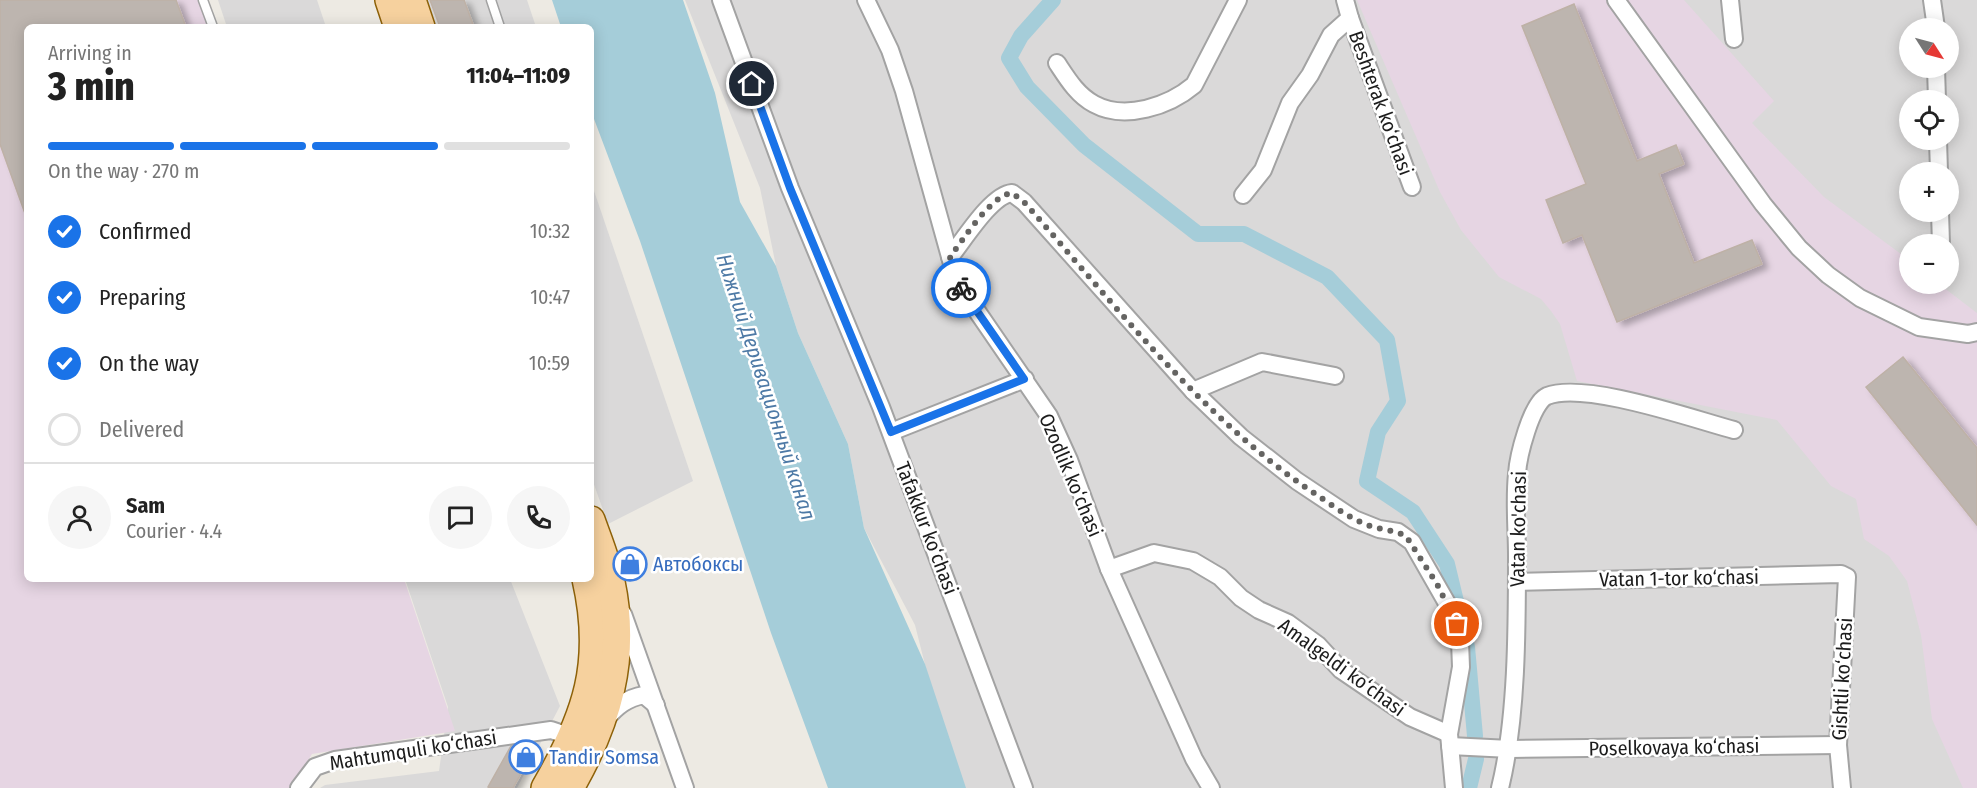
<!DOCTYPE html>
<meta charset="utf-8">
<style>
:root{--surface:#fff;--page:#f6f6f6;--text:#222;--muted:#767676;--line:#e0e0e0;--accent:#1a73e8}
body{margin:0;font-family:"Fira Sans Condensed",sans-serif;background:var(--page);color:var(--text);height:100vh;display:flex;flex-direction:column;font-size:22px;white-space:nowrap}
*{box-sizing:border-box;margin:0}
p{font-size:20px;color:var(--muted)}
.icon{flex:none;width:33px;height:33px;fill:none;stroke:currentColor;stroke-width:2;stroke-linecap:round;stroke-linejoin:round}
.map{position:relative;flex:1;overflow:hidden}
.drawer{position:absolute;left:24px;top:24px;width:570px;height:558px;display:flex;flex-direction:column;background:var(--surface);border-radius:9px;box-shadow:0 3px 15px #0003}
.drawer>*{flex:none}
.needle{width:39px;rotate:126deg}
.tools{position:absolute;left:1899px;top:18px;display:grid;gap:12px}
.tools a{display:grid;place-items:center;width:60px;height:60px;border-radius:50%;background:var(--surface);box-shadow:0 3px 15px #0003;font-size:30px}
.pin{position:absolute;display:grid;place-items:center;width:51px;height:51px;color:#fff;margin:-26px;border:3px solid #fff;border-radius:50%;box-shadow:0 2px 6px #0007}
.courier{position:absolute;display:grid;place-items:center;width:60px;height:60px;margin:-30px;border:4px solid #1a73e8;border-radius:50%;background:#fff;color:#222;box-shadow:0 2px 8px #0007}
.summary em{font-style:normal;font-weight:800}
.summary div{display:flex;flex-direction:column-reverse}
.summary{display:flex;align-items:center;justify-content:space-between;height:102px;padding:0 24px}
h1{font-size:39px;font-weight:800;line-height:45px}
.bar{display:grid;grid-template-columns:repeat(4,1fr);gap:9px 6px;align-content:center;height:72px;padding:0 24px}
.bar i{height:8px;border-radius:4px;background:var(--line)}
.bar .selected{background:var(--accent)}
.bar p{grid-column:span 4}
.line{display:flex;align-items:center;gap:15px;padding:0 24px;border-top:2px solid var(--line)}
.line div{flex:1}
.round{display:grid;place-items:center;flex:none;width:63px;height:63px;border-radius:32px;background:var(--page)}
ol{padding:0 24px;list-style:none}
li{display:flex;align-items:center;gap:18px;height:66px}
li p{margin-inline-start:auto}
li .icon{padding:6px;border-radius:50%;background:var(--accent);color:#fff;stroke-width:4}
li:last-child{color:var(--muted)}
li i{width:33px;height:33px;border:3px solid var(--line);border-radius:50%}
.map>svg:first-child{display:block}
.residential{fill:#dad9d9;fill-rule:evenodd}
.industrial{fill:#e6d5e3}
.water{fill:#a5cdd9}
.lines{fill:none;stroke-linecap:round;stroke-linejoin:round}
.canal{stroke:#a5cdd9;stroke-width:16}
.building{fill:#bdb5af;stroke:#beb1a6;stroke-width:1.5;filter:url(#shadow)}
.lane-casing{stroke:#a3a3a3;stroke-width:11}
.street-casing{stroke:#a3a3a3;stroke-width:20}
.primary-casing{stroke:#8d6108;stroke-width:30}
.lane{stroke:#fff;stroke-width:8}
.street{stroke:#fff;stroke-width:16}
.primary{stroke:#f6d19e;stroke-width:27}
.done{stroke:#656462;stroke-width:6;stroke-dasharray:0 10.8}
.route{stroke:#1a73e8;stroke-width:8}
.labels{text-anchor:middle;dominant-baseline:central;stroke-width:5;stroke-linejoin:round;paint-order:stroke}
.street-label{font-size:20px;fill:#1c1c1c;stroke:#fff}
.shop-label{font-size:20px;fill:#366cbe;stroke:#fff;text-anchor:start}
.water-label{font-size:21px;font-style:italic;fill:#4e7aa6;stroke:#fff}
</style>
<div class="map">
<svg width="1977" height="788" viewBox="0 0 1977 788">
<defs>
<filter id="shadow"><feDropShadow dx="6" dy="4" stdDeviation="3" flood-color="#0004"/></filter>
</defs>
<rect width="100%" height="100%" fill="#edeae3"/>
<g class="residential">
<path d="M218,0H317L326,27H227Z"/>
<path d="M423,0H527L536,27H433Z"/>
<path d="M685,0H1977V788H962L944,740L915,625L864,528L848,444L798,333L776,266L760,188ZM1910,28H1948V68H1910ZM1910,100H1948V140H1910ZM1910,172H1948V212H1910ZM1910,244H1948V284H1910Z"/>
<path d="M591,182L693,481L608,524L591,476Z"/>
<path d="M405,579H510L560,706L517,788H320L325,785L439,771L448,707Z"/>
</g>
<g class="industrial">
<path d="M0,0H206L215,27H27V579H404L455,731L312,754L291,788H0Z"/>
<path d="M1357,0H1684L1774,101L1752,123L1824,197L1909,260L1910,284H1939L1977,313V788H1963L1932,719L1921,635L1907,581L1889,556L1864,539L1856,499L1831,486L1777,420L1577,381L1560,324L1551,311L1541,299L1499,277L1461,230L1440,192Z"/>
</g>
<path class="water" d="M552,0H683L715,93L740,202L776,266L798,333L848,444L864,528L925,664L966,788H828L771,633L640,241L591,111V27H561Z"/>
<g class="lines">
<g class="canal">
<path d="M1053,0L1021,36L1009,58L1027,87L1084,145L1198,234H1244L1327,277L1387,340L1398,401L1378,432L1367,481L1413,512L1447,564L1467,647L1475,736"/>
<path d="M1469,788L1476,759"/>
</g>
</g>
<g class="building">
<path d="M0,0H176L186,27H27V219L0,144Z"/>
<path d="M430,0H464L474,27H440Z"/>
<path d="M1574,4L1637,161L1676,145L1684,164L1659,174L1694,263L1752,240L1762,264L1617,322L1582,235L1563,243L1546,200L1586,184L1522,26Z"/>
<path d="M1903,357L1977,448V525L1866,387Z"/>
<path d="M516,737L535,748L513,788H490L488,787Z"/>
</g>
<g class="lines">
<defs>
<g id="lane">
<path d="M203,0L213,27"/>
<path d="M491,0L500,27"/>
</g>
<g id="street">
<path d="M721,0L790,188L881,407L1024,788"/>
<path d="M866,0L890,50L904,91L957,282L1049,416L1069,460L1109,569L1194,759L1211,788"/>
<path d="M1616,0L1763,204L1799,248L1828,275L1860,298L1919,327L1968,334L1977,332"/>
<path d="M1730,0L1734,39"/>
<path d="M1932,0L1936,28"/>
<path d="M1350,18L1412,187"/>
<path d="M1057,63C1067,78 1077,95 1094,104C1125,121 1169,106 1194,85L1238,0"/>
<path d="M1936,68L1937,100"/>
<path d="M1938,140L1939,172"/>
<path d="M1243,195L1263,170L1290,103L1310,75L1331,35L1350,18L1345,0"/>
<path d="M1940,212L1941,244"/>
<path d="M950,257C964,240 991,195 1012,193L1024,202L1193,391L1241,437L1297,481L1354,519L1379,529L1398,532L1412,542L1452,612L1460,641L1461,667L1449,734L1454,788"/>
<path d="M1193,391L1262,362L1335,376"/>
<path d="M891,432L1025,379"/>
<path d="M1109,569L1154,553L1193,561L1220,577L1241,598L1259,610L1288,623L1318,645L1341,670L1410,717L1449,734"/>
<path d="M1517,582L1841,574L1847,577L1838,745L1842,788"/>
<path d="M623,614L685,788"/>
<path d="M606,719C617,706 627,698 644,695L656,705"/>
<path d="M1450,746L1510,749L1838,745"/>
<path d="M299,788L315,767L335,760L551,730L572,737"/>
<path d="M1500,788C1517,719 1517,629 1517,556C1517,529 1514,501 1517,474C1518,457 1531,403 1547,396C1585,381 1693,419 1734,430"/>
</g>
<g id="primary">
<path d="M389,0L398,27"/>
<path d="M412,0L421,27"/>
<path d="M545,788C587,715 605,662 586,579"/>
<path d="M570,788C608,722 627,658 611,582C607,561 598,540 591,520"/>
</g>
</defs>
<use href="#lane" class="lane-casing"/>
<use href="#street" class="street-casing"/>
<use href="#primary" class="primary-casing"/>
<use href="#lane" class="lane"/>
<use href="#street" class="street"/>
<use href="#primary" class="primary"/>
</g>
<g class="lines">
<path class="done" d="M961,288L952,270L950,257C963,240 991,195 1012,193L1024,202C1112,301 1196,411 1305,487C1324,499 1342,514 1363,523C1377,530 1392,529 1406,536L1437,584L1457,624"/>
<path class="route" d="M752,84L790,188L891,432L1024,379L961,288"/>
</g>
<defs>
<symbol id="shop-ring" viewBox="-11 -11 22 22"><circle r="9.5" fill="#fff" stroke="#3f7fe0" stroke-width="1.5"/><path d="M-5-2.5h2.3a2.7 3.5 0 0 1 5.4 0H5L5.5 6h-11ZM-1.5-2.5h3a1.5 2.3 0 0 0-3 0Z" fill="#3f7fe0"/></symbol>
</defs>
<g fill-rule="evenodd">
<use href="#shop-ring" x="611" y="545" width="38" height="38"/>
<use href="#shop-ring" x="507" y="738" width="38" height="38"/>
</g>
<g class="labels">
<g class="street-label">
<text transform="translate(1381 103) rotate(70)">Beshterak ko‘chasi</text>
<text transform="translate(1071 475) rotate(67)">Ozodlik ko‘chasi</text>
<text transform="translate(927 528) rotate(69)">Tafakkur ko‘chasi</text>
<text transform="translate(1518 529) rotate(-89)">Vatan ko'chasi</text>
<text transform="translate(1679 578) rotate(-1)">Vatan 1-tor ko‘chasi</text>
<text transform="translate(1342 667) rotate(36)">Amalgeldi ko‘chasi</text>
<text transform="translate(1842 679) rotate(-87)">Gishtli ko‘chasi</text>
<text transform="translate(1674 747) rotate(-1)">Poselkovaya ko‘chasi</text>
<text transform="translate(413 750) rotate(-9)">Mahtumquli ko‘chasi</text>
</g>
<g class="shop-label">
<text x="653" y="564">Автобоксы</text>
<text x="549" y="757">Tandir Somsa</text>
</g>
<g class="water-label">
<text transform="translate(766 387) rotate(72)">Нижний Деривационный канал</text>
</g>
</g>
</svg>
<div class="tools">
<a><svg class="needle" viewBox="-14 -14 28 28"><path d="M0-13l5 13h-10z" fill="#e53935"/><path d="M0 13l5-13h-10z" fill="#767676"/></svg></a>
<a><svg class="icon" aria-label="locate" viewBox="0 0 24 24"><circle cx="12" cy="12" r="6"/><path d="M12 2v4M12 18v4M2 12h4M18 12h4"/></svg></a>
<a>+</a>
<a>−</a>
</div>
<div class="pin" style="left:1457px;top:624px;background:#ea580c"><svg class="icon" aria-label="bag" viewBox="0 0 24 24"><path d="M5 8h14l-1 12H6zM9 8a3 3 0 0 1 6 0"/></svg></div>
<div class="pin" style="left:752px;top:84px;background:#1f2937"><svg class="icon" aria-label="home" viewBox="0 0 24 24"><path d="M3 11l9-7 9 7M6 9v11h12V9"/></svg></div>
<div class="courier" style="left:961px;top:288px"><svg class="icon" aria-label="bike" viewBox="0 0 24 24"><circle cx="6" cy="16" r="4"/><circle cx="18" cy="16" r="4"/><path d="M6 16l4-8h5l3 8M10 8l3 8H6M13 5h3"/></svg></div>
<section class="drawer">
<div class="summary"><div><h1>3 min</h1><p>Arriving in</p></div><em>11:04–11:09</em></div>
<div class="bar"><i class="selected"></i><i class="selected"></i><i class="selected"></i><i></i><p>On the way · 270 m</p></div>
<ol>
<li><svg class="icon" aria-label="check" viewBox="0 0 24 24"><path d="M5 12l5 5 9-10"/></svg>Confirmed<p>10:32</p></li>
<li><svg class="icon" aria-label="check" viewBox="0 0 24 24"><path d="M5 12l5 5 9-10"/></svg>Preparing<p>10:47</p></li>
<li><svg class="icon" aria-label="check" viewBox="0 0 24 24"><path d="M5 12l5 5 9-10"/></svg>On the way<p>10:59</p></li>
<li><i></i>Delivered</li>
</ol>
<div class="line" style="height:108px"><a class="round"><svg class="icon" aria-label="person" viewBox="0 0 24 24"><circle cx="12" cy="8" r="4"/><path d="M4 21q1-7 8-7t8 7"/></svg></a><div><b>Sam</b><p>Courier · 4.4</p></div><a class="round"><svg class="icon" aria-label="chat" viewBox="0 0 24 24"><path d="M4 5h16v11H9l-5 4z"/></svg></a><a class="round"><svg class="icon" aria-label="phone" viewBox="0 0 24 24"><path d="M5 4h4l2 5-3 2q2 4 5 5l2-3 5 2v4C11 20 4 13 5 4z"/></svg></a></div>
</section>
</div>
